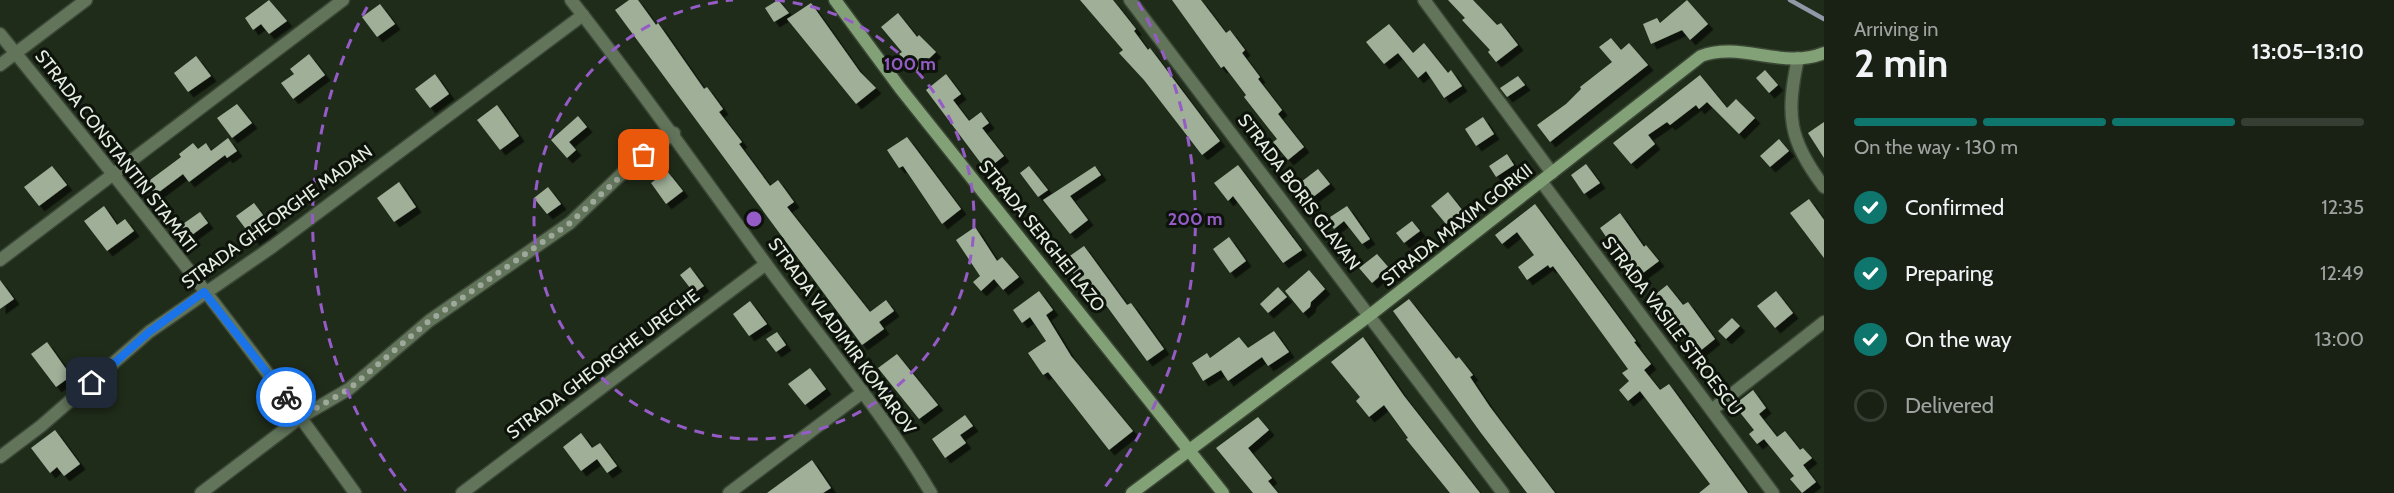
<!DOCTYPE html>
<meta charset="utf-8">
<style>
:root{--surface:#182114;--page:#21291d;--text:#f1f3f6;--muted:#9fa3a0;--line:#363e34;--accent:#0f766e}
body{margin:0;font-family:Cabin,sans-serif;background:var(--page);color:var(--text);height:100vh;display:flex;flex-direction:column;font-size:22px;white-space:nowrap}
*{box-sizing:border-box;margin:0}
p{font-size:20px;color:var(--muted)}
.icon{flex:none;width:33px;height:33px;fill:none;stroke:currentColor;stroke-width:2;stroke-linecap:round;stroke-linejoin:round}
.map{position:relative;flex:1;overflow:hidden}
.drawer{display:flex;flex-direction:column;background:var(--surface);width:570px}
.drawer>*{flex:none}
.pin{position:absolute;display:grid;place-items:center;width:51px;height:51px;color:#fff;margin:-26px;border-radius:12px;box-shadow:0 3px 9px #0006}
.courier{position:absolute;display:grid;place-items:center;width:60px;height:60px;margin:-30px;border:4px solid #1a73e8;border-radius:50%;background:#fff;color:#222;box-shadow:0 2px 8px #0007}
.headline em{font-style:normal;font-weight:700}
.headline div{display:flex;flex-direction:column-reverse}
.headline{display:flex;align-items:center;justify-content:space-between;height:102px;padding:0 30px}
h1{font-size:39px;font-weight:700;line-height:45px}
.bar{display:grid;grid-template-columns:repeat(4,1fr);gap:9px 6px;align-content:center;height:72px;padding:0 30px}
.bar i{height:8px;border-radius:4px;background:var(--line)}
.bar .selected{background:var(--accent)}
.bar p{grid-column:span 4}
ol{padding:0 30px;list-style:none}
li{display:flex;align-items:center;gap:18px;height:66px}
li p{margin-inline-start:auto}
li .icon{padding:6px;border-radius:50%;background:var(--accent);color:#fff;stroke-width:4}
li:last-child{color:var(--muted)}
li i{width:33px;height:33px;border:3px solid var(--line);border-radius:50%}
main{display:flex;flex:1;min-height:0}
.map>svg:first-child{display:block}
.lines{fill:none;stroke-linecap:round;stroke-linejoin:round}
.stream{stroke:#9198a7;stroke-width:4.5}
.building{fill:#9faf98;filter:url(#shadow)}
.street-casing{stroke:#3b4736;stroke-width:15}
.secondary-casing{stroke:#3b4736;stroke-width:15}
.street{stroke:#62755b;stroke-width:12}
.secondary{stroke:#83a176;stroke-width:12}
.done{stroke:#9fa99b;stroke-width:6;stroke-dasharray:0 10.8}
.route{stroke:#1a73e8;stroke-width:8}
.ring{fill:none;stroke:#955cc8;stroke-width:3;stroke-dasharray:10 8}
.labels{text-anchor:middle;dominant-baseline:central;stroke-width:6;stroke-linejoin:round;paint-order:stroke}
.street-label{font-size:18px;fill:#e4ede1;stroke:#0d130b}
.centre{fill:#955cc8;stroke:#0d130b;stroke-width:3}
.ring-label{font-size:18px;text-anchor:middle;font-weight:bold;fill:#955cc8;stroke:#0d130b;stroke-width:6;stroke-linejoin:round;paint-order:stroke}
</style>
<main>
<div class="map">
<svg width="1824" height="493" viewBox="0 0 1824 493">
<defs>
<filter id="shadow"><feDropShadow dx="5.5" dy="5.5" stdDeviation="0" flood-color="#0009"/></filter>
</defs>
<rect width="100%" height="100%" fill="#202c1a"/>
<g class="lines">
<path class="stream" d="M1790,0L1824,19"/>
</g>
<g class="building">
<path d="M269,0L287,21L269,34L261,24L253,30L245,18Z"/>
<path d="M629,0H638L656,25L658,23L704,89L707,87L723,109L719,112L742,142L739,144L770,186L778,180L794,202L787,207L870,312L886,300L894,311L879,322L884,329L862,345L615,10Z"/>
<path d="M778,0L789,13L774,22L765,8Z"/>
<path d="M1080,0H1113L1136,29L1134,31L1148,50L1150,48L1220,141L1202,155L1144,80L1119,53L1123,50Z"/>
<path d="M1172,0H1201L1226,33L1230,30L1245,50L1242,53L1260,77L1258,79L1282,110L1278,114L1304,147L1288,160L1273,142L1277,139L1244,97L1246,95L1224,66L1221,68Z"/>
<path d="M1448,0H1473L1497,25L1501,23L1518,45L1496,62L1488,52L1490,50L1462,20L1465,18Z"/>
<path d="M1687,0L1708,24L1690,40L1682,30L1651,44L1643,24L1657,18L1660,23Z"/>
<path d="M811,3L860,72L876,88L856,104L787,19Z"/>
<path d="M380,4L395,24L377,37L362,17Z"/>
<path d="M898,13L917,37L919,35L936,52L916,71L899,54L902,52L881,27Z"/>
<path d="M1389,24L1413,53L1424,43L1448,73L1451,70L1462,86L1444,98L1426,71L1418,78L1398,53L1384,64L1366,42Z"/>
<path d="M1611,38L1621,50L1629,43L1648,65L1550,142L1537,125L1566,104L1581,89L1580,87L1612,62L1599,47Z"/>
<path d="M309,54L325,75L293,99L281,83L294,74L290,69Z"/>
<path d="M196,56L211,76L188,92L174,73Z"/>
<path d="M1765,70L1778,85L1769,93L1756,78Z"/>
<path d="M435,74L449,94L430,108L415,89Z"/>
<path d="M946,74L961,94L953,100L969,121L981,112L989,123L982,128L1004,156L986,170L926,90Z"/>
<path d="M1700,75L1727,108L1736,99L1755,118L1739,134L1707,102L1699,109L1696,105L1670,125L1667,122L1648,135L1655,144L1631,164L1613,143Z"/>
<path d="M1518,76L1525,85L1507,97L1500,88Z"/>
<path d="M237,104L252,123L232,138L217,118Z"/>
<path d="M497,105L519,136L500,150L477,120Z"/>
<path d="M578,116L587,127L569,142L576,150L567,158L551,140Z"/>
<path d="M1483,117L1494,134L1476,146L1465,129Z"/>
<path d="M1824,122V158L1808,133Z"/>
<path d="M907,137L961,209L942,224L903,166L899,168L887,150Z"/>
<path d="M228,138L237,151L227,158L225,155L189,182L183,174L155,195L146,183L181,157L179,154L193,143L198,149L206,143L211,151Z"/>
<path d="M1779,139L1789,151L1770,167L1760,156Z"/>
<path d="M1507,154L1514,165L1496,177L1489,166Z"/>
<path d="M1586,164L1600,183L1584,194L1571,175Z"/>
<path d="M1238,165L1302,250L1283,263L1233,196L1228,201L1214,183Z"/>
<path d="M52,166L67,185L39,206L24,187Z"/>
<path d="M1029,166L1048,190L1038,197L1020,173Z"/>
<path d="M1095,166L1101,175L1070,196L1088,220L1070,234L1043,200Z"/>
<path d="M1318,169L1330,184L1313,197L1301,182Z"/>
<path d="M667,171L683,191L666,204L651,183Z"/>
<path d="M399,182L416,207L394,222L377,198Z"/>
<path d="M548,187L561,204L547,214L534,198Z"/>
<path d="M1448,192L1463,211L1446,224L1431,206Z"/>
<path d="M1809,199L1824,220V258L1790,213Z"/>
<path d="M254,203L272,227L254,240L236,216Z"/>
<path d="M1535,204L1636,341L1634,342L1651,364L1644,370L1660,390L1669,384L1748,493H1699L1710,484L1640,391L1628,401L1619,390L1629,381L1622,373L1628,369L1553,266L1550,268L1548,265L1527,280L1518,267L1534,255L1517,232L1502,244L1495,235Z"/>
<path d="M104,206L117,225L125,219L134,231L107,251L84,221Z"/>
<path d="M1347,206L1370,239L1362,244L1344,221L1334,229L1327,219Z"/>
<path d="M200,212L208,223L188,238L180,226Z"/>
<path d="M1620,213L1644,247L1646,245L1659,261L1635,279L1600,228Z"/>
<path d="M1412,221L1420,231L1404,243L1396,233Z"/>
<path d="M975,227L997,261L1002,257L1019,277L1003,290L994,279L981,291L973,282L980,276L956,240Z"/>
<path d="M1229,237L1246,261L1230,273L1213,249Z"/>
<path d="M1084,246L1127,305L1131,303L1164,349L1147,361L1103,301L1100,303L1083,280L1080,283L1064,260Z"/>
<path d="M1377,254L1389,268L1372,283L1359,268Z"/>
<path d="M690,267L704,286L694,293L680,275Z"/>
<path d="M1309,270L1325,289L1311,302L1310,307L1303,313L1285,291Z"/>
<path d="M0,280L14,299L0,309Z"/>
<path d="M1667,285L1683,305L1688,302L1715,339L1700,351L1680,326L1666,310L1663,312L1652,297Z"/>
<path d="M1278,287L1287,297L1268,313L1260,304Z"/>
<path d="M1039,291L1053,310L1046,315L1071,356L1133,431L1109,450L1048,372L1043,375L1028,353L1046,341L1030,317L1022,323L1013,310Z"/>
<path d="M1776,291L1793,313L1775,328L1757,306Z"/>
<path d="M1409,299L1456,359L1459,357L1473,375L1470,377L1490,407L1555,493H1527L1481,433L1393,311Z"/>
<path d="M750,301L767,324L749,336L733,314Z"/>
<path d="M1732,318L1740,326L1726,339L1718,331Z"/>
<path d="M1274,331L1289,352L1268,366L1262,357L1228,381L1221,370L1203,381L1192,363L1207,353L1210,358L1239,337L1248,348Z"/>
<path d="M777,332L786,345L776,352L766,339Z"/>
<path d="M1363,337L1404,396L1480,493H1450L1406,439L1408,438L1384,405L1369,417L1356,401L1360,397L1331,362Z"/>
<path d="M47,342L71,376L56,387L31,354Z"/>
<path d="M897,354L938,405L919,419L878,368Z"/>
<path d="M810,368L826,389L805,405L788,384Z"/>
<path d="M1753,390L1766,408L1759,414L1777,437L1785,431L1800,450L1803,448L1812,458L1803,465L1816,482L1802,493L1790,479L1794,476L1764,439L1757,444L1749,434L1754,430L1734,405Z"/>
<path d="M965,415L973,426L960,435L966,443L945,458L932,439Z"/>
<path d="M1258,417L1269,430L1248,448L1272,478L1268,481L1278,493H1253L1216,448Z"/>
<path d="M55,430L80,464L64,476L57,467L50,473L31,448Z"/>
<path d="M581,433L592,448L600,443L617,466L607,473L597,459L581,471L563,447Z"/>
<path d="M812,460L831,488L823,493H767Z"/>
</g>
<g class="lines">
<defs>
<g id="street">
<path d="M571,0C639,86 701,175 766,264C821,340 883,412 931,493"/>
<path d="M1130,0L1503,493"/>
<path d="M1424,0L1552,173"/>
<path d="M0,34C122,184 243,335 355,493"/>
<path d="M1798,58C1786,115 1788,139 1824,187"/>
<path d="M0,65L86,0"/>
<path d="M1541,181L1773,493"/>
<path d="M0,260L343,0"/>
<path d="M1713,409L1824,322"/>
<path d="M0,457L41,426L149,332L272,247L583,15"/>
<path d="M201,493L301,417L349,389L429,321L570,223L630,166L674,133"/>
<path d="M462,493L766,264"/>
<path d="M729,493L863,392"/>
</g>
<g id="secondary">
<path d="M835,0L900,88L1223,493"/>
<path d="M1132,493L1370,315L1701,56C1741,41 1783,70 1824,53"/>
</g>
</defs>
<use href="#street" class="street-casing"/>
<use href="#secondary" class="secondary-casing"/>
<use href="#street" class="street"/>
<use href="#secondary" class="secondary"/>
</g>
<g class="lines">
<path class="done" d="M286,397L301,417L349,389L429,321L570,223L644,155"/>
<path class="route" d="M92,383L149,332L204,292L286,397"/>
</g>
<g class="ring">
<path d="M775 0A220 220 0 1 1 733 0"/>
<path d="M406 491A441 441 0 0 1 370 2M1138 2A441 441 0 0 1 1102 491"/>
</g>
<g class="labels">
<g class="street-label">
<text transform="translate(116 151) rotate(52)">STRADA CONSTANTIN STAMATI</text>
<text transform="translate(1299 192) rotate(53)">STRADA BORIS GLAVAN</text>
<text transform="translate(277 217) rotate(-36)">STRADA GHEORGHE MADAN</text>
<text transform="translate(1457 225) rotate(-38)">STRADA MAXIM GORKII</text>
<text transform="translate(1042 236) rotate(51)">STRADA SERGHEI LAZO</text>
<text transform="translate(1672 326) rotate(53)">STRADA VASILE STROESCU</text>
<text transform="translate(842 336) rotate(54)">STRADA VLADIMIR KOMAROV</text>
<text transform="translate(603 364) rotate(-37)">STRADA GHEORGHE URECHE</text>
</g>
</g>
<circle cx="754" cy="219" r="9" class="centre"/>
<g class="ring-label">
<text x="910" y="70">100 m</text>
<text x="1195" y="225">200 m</text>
</g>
</svg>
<div class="pin" style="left:644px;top:155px;background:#ea580c"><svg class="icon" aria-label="bag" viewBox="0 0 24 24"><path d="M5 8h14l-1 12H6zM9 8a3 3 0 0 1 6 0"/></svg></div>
<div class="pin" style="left:92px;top:383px;background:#1f2937"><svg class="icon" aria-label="home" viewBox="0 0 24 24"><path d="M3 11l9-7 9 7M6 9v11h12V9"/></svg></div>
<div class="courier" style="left:286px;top:397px"><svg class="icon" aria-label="bike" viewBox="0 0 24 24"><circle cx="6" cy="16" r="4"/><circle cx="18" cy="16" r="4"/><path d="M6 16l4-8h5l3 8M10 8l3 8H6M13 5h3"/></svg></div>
</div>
<section class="drawer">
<div class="headline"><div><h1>2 min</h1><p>Arriving in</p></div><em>13:05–13:10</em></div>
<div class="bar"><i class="selected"></i><i class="selected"></i><i class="selected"></i><i></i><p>On the way · 130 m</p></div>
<ol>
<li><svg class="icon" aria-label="check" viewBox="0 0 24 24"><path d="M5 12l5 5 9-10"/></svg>Confirmed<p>12:35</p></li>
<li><svg class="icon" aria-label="check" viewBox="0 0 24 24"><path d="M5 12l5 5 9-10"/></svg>Preparing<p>12:49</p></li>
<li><svg class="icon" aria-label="check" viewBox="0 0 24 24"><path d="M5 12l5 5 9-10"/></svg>On the way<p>13:00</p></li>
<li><i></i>Delivered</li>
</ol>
</section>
</main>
